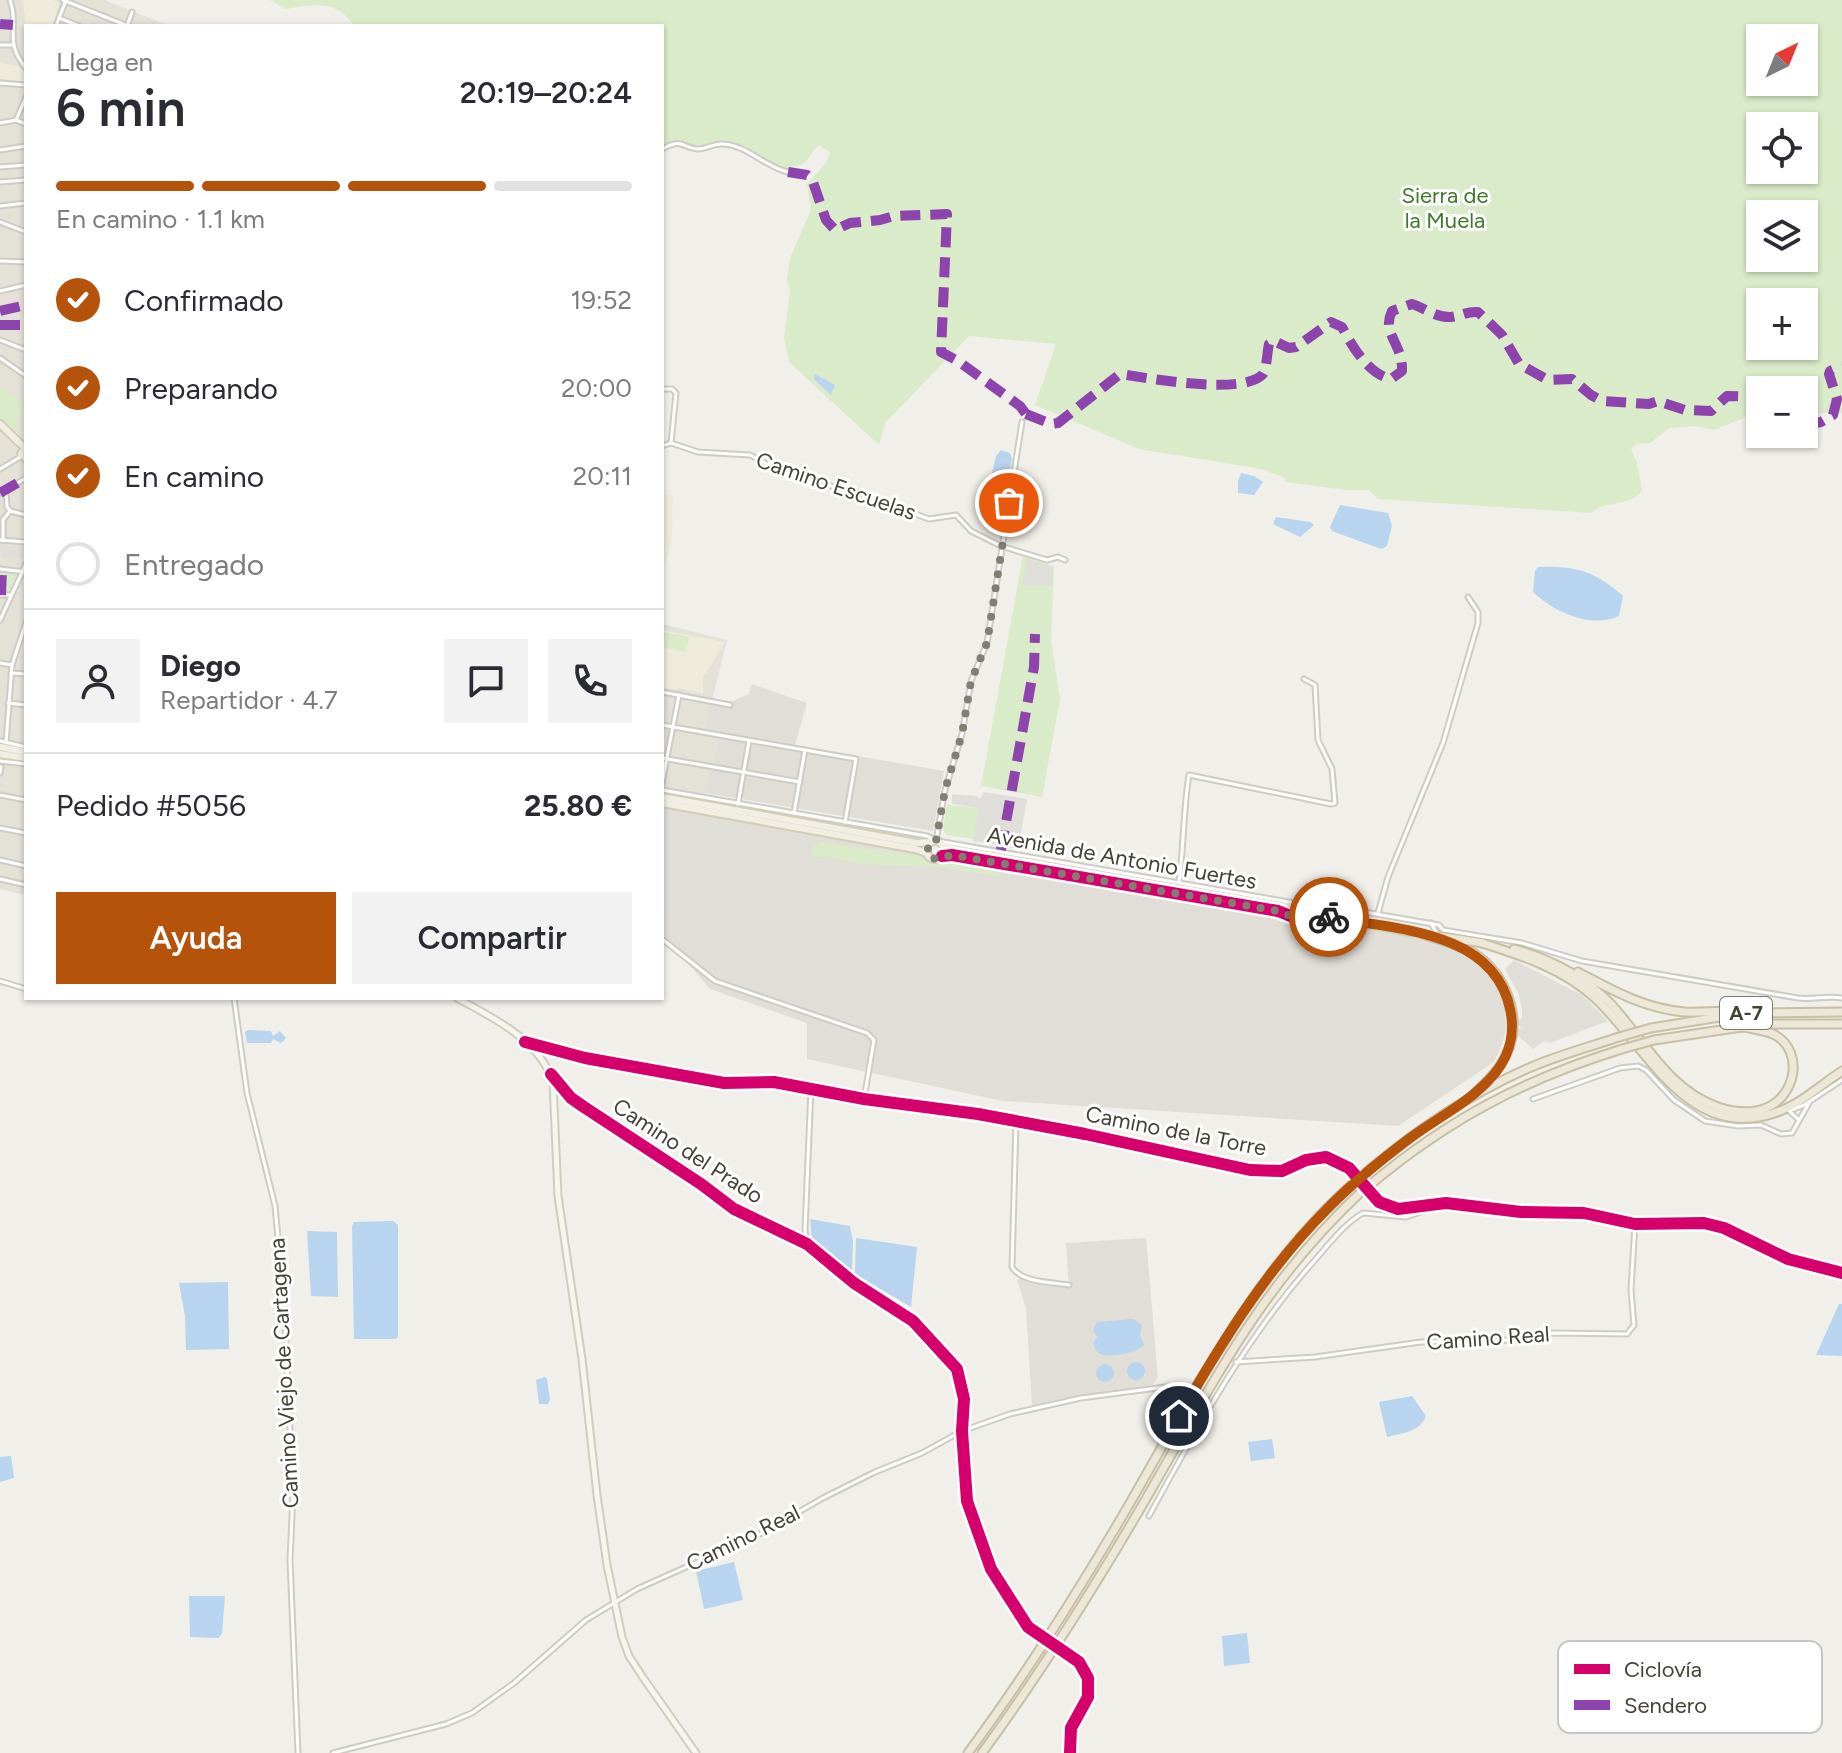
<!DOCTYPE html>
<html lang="es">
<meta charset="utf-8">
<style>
:root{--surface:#fff;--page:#f2f2f3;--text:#2b2b33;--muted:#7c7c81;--line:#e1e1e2;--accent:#b45309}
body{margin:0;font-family:Figtree,sans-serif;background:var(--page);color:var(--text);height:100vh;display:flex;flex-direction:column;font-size:30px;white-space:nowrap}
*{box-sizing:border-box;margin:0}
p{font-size:26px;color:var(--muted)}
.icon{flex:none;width:44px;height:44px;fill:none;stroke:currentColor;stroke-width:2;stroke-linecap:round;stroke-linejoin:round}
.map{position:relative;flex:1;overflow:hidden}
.drawer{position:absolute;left:24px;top:24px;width:640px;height:976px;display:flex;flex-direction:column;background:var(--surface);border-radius:0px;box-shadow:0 2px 6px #0004}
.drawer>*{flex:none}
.needle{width:52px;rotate:43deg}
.controls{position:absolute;left:1746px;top:24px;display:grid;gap:16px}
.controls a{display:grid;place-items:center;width:72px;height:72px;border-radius:0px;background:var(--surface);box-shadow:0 2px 6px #0004;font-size:40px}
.pin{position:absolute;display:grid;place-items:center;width:68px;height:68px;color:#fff;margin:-34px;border:4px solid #fff;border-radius:50%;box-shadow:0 2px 8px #0007}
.courier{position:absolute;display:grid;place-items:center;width:80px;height:80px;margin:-40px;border:6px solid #b45309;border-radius:50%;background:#fff;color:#222;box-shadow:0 2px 10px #0007}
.headline em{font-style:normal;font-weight:600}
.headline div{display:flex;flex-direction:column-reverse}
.headline{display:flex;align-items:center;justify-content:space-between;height:136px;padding:0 32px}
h1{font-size:52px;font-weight:600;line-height:60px}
.bar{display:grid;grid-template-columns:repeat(4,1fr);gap:12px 8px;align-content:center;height:96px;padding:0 32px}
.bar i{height:10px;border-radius:6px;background:var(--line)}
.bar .selected{background:var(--accent)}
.bar p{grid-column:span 4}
.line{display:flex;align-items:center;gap:20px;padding:0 32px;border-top:2px solid var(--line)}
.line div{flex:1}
.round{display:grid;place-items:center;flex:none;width:84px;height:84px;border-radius:0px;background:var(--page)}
ol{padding:0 32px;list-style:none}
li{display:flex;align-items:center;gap:24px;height:88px}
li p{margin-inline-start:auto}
li .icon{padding:8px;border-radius:50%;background:var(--accent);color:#fff;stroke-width:4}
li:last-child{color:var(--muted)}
li i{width:44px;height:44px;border:4px solid var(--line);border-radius:50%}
.primary-button{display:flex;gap:16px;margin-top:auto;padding:16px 32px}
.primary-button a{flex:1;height:92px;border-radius:0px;background:var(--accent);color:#fff;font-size:32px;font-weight:600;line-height:92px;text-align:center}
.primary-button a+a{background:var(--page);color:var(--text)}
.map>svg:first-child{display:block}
.residential{fill:#e4e1d6}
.industrial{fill:#e0ded7}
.education{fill:#eeebdb}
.green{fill:#daebc9;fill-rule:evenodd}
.parking{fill:#dfded9}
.water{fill:#b9d4ef}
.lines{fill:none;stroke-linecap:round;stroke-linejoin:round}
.street-casing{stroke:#ceccc6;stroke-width:7}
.secondary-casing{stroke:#d0cdc0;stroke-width:9}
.primary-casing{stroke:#d2cdb6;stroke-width:10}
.highway-casing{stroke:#c8bfa4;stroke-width:11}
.street{stroke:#fdfdfc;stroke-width:3}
.secondary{stroke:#f6f5ee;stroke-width:5}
.primary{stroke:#f1eee3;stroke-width:6}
.highway{stroke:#ece7d8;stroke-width:7}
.street-bridge-casing{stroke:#ceccc6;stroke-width:7;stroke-linecap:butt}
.highway-bridge-casing{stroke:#c8bfa4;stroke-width:11;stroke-linecap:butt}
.street-bridge{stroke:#fdfdfc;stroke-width:3}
.highway-bridge{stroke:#ece7d8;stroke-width:7}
.quiet{stroke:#8e44ad;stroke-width:10;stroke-dasharray:20 10;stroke-linecap:butt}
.cycleway-casing{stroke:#fff;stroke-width:17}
.cycleway{stroke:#d6006c;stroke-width:12}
.done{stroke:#827e74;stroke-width:8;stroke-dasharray:0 14.4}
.route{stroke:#b45309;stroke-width:10}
.labels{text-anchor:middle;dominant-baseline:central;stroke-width:6;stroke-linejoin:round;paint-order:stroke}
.shield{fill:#fff;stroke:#7e7a72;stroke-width:2}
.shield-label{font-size:20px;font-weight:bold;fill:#464135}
.park-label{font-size:22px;fill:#3e7828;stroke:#fff}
.street-label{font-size:22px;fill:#464135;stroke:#fff}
.key{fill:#fff;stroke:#c8c6c2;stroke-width:2}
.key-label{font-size:22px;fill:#464135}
</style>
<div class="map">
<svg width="1842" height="1753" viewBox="0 0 1842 1753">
<rect width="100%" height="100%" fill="#f0efe9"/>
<g class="residential">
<path d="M0,0H104L170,26H26V895L0,889Z"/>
<path d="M662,624L727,640L705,730L720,734L701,813L662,806Z"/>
</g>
<g class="industrial">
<path d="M752,684L807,703L795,745L944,771L933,831L705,793L720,734L705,731L711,698L731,702L749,694Z"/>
<path d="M662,806L922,852L934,860L944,857L1053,874L1393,933L1455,948L1473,956L1487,968L1504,996L1506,1028L1502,1045L1494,1062L1398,1126L1003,1101L807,1059V1023L710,989L662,933Z"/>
<path d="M1146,1238L1158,1378L1151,1388L1078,1396L1032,1406L1026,1308L1017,1280L1021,1278L1069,1287L1066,1243Z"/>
</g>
<g class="education">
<path d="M23,0H53L60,3L52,26H26Z"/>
<path d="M0,63L18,66L26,74V82L0,79Z"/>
<path d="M662,493L673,496L672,540L662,574Z"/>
<path d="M662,630L725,642L703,678V694L678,688L677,690L662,687Z"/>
</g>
<g class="green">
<path d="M270,0H1842V413H1804V390H1760V413C1755,413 1721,427 1715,430L1696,426L1669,428L1650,443L1636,444L1631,450L1637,463L1642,491C1629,507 1606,500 1591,513L1378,499L1369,490H1346L1285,482L1284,477L1256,468L1139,449L1035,405L1056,344L969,336L885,423L879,445L789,362L784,338L790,290L787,279L790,258L811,210L807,184L826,163L830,152L818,145L805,163L787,170L729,143L697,147L679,140L662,148V26H354C337,0 315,4 286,9ZM1760,38H1804V82H1760ZM1760,126H1804V170H1760ZM1760,214H1804V258H1760ZM1760,302H1804V346H1760Z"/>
<path d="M0,387L21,403L20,406L24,409L15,420L18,423L12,430L0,419Z"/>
<path d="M1023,556L1054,566L1051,640L1060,699L1042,797L981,786Z"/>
<path d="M1,570L19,572L10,591H0Z"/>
<path d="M662,632L689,637L686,652L662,647Z"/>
<path d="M947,805L979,808L974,839L947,835L943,829Z"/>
<path d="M822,842L920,856L930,863L948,860L1000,869V877L940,867L867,865L827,857H810L813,846Z"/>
<circle cx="1303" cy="914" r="9"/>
</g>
<g class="parking">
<path d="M0,545L26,547V552L23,558L2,557Z"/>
<path d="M1027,558L1053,567L1052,586H1022Z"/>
<path d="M984,792L1027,799L1018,849L973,841L979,808L952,804V794L978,796L980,799Z"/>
<path d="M662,815L783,836V839L779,846L778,852L773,855L750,848L738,849L731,894L694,888L688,925L662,921Z"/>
<path d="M1514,960L1582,995L1608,1021L1550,1043L1544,1041L1533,1049L1516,1034L1517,1030L1521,1028L1517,1020L1522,1018V1009L1518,993L1505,969Z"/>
<path d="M1453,962L1469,965L1470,962L1485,978L1495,1001L1497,1027L1493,1045L1484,1060L1430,1096Z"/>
<path d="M971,1066L1069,1079L1073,1083L1067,1087L1028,1084L982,1076Z"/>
</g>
<g class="water">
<path d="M815,374L835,385L831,395L814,379Z"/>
<path d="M1001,450L1010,453L1012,459L1005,490L989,486L996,456Z"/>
<path d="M1241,473L1254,476L1263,482L1254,495L1238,493V481Z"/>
<path d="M1340,505L1388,513L1392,526L1387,546L1381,549L1332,531L1330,527Z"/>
<path d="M1276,517L1310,522L1314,525L1300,537L1273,524Z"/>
<path d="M1538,567C1574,565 1597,572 1623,596L1619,616C1591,629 1554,612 1533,592L1535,571Z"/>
<path d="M248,1030L271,1031L273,1036L280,1031L286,1038L281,1043L273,1039L271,1043H247L245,1032Z"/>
<path d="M810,1219L850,1226L853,1242L852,1270L812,1240Z"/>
<path d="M393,1221L398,1225V1336L396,1339H354L352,1226L354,1222Z"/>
<path d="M307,1231L337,1232L338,1297L311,1296Z"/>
<path d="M856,1238L917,1247L911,1307L855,1274Z"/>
<path d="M228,1282L229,1349L186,1350L185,1316L179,1283Z"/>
<path d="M1839,1304H1842V1356L1816,1355Z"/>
<path d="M1133,1319L1142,1325L1140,1335L1144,1345C1138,1353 1110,1358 1100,1354C1095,1351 1095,1348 1093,1343L1097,1337L1093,1330L1097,1322Z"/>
<circle cx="1136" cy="1371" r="9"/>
<circle cx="1105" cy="1373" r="9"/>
<path d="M545,1377L547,1379L550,1400L548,1404H539L536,1380Z"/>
<path d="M1412,1396L1426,1416C1420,1432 1403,1433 1387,1437L1379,1402Z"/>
<path d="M1272,1439L1275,1458L1251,1461L1248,1442Z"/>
<path d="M11,1456L14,1478L0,1482V1457Z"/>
<path d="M734,1562L743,1600L704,1609L696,1571Z"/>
<path d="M189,1596H225L222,1633L219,1638L190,1637Z"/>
<path d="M1247,1633L1250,1663L1224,1666L1222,1636Z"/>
</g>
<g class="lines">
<defs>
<g id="street">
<path d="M10,0C20,28 3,41 26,68"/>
<path d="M63,0L128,26"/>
<path d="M59,18L79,26"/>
<path d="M0,24L13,25"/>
<path d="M56,26L66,0"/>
<path d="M127,26L132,12"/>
<path d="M0,45H12"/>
<path d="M0,83L26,85"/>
<path d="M16,120L26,97"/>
<path d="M16,120L26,124"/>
<path d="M0,123L16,120"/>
<path d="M662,149C685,137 680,148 698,149C707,149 714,143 723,144C747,145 765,167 788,172"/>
<path d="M0,150L26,146"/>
<path d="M0,167L26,165"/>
<path d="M0,182L26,180"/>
<path d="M0,206L26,203"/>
<path d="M0,222L26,232"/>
<path d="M0,261L26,262"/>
<path d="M0,291L26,285"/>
<path d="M0,340L26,350"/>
<path d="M0,358L26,376"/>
<path d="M662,389H672L676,393L671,443"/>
<path d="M662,446L671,443L698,452L750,455L784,473L816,479L866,502L902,509L929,519L956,515L971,531L1001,546L1047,560L1058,557L1065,560"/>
<path d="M0,469L22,456"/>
<path d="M6,492L7,507L10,511"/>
<path d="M0,493L26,478"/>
<path d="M10,511L26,515"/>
<path d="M0,540L26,542"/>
<path d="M3,540V520L10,511"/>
<path d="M0,569L26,572"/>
<path d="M0,595H11"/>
<path d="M0,620L26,564"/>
<path d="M0,663L12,665"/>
<path d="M11,673L26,674"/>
<path d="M662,692L730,705"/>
<path d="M8,703L26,705"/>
<path d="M662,725L856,759L845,822"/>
<path d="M0,741L26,747"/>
<path d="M6,743L12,665L26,622"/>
<path d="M662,758L800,782"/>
<path d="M0,761L26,764"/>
<path d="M0,773L1,767"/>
<path d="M662,783L679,695"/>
<path d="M662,790L927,836L935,840"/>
<path d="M0,795L26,800"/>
<path d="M738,804L749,741"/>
<path d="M794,813L805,750"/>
<path d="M0,828L26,833"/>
<path d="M936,841L945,790L962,734L971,681L987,643L1022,422"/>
<path d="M938,841L1300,904"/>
<path d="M0,860L26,866"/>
<path d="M0,879L26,885"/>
<path d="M1179,881C1184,846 1183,811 1189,775L1331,804L1335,803L1332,769L1318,740L1315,685L1304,679"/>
<path d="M1310,906L1324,905L1439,925L1443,930L1522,943L1582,961L1798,998C1814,1000 1827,995 1842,998"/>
<path d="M1378,913L1388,877L1443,743L1478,623V612L1468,597"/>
<path d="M1431,923L1438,936"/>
<path d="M662,939L715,981L867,1033L874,1040L864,1099"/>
<path d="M0,981L26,989"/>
<path d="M234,998L247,1093L275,1206L284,1301L293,1495L290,1560L298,1753"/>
<path d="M529,1042L585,1058L724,1083L774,1082L864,1099L978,1114L1085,1134L1250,1170L1282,1171L1306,1160L1326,1157L1349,1168L1379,1202L1398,1209L1446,1203L1521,1212L1584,1213L1635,1224L1704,1223L1724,1228L1788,1259L1842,1273"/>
<path d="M552,1076L571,1098L584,1107L701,1184L734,1209L807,1244L854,1283L913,1321L951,1360L961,1376C966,1417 961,1458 967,1499C974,1541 1003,1602 1033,1631"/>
<path d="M1533,1099L1620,1068L1638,1066L1646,1070L1674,1100L1705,1121L1738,1126L1761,1125L1781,1134L1792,1133L1809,1103"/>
<path d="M1788,1110L1799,1120"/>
<path d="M1791,1110L1804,1105L1842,1080"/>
<path d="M1016,1121L1012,1267C1022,1283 1052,1282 1069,1285"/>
<path d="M807,1244L805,1230L811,1088"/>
<path d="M1236,1362L1315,1357L1421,1342L1500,1341L1553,1333L1627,1334L1634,1325L1631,1290L1635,1224"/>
<path d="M1149,1516C1198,1426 1246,1337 1315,1260C1329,1244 1345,1223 1363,1213L1406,1217L1442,1205"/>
<path d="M1070,1655C1115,1689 1065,1714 1070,1753"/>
<path d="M333,1753L446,1724L472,1713L514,1683L586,1620L637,1589L762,1533L823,1498L875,1472L922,1453L962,1431L1010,1414L1081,1398L1165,1387L1182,1388"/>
</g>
<path id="secondary" d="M457,998C493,1018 539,1039 553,1082L558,1196L582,1359L597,1495L607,1565L622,1637L629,1656L644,1679L696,1753"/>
<g id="primary">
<path d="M0,424L25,448"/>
<path d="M25,448L21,454L26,459"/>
<path d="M0,747L26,752"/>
<path d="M0,754L26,758"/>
<path d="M662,797L917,843L930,842"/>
<path d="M662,803L915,849L927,853"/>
<circle cx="935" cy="850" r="9"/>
<path d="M943,845L955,849L1280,906H1296"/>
<path d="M942,856L952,855L1278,911L1293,917"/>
<circle cx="1303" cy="914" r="10"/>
<path d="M1312,909L1327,916L1426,935"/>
</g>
<g id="highway">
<path d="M1422,934C1440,940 1459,944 1475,954C1505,974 1521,1014 1509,1048C1502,1067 1489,1080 1475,1093"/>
<path d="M1438,936L1483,943"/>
<path d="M1482,943C1523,956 1564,969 1596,999C1649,1049 1690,1146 1780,1111C1803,1102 1822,1084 1842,1071"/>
<path d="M1514,949C1550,959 1582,975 1609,1002C1644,1039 1667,1089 1718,1107C1733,1112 1751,1114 1766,1108C1795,1097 1805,1052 1775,1035C1765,1030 1751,1029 1739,1026"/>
<path d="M1578,972C1612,990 1645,1009 1685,1012C1706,1013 1727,1009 1748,1013"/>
<path d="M1744,1013L1842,1012"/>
<path d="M1651,1028L1732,1015"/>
<path d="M1654,1040L1762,1024H1842"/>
<path d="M1363,1175C1415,1131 1473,1091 1536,1065C1563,1054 1592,1046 1619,1037"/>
<path d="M1371,1184C1449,1119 1525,1079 1622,1049"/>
<path d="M968,1753C1027,1673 1080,1589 1130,1503C1196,1389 1255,1269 1356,1181"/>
<path d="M982,1753C1042,1671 1096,1585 1147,1497C1214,1381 1262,1284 1363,1190"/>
</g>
</defs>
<use href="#street" class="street-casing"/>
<use href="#secondary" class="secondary-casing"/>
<use href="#primary" class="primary-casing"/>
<use href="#highway" class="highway-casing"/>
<use href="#street" class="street"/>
<use href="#secondary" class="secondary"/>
<use href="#primary" class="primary"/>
<use href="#highway" class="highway"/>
<defs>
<path id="street-bridge" d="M1033,1631L1070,1655"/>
<g id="highway-bridge">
<path d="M1619,1037L1651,1028"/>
<path d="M1622,1049L1654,1040"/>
<path d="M1356,1181L1363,1175"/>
<path d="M1363,1190L1371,1184"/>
</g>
</defs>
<use href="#street-bridge" class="street-bridge-casing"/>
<use href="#highway-bridge" class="highway-bridge-casing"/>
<use href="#street-bridge" class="street-bridge"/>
<use href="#highway-bridge" class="highway-bridge"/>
<g class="quiet">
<path d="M0,24L13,25"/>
<path d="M788,172L807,175L812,179L826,220L835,230L850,223L880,220L894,216L947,214L941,352L958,361L1020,406L1026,414"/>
<path d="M0,311L26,305"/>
<path d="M0,325H26"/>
<path d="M1026,414L1051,424L1058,423L1120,374C1147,378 1244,396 1263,374C1267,368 1267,352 1269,344L1274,341L1289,348L1296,347L1331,322L1342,327C1352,346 1368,374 1391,379L1402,371C1403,343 1381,334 1392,311L1412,304C1425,308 1436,318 1451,317C1461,316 1467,311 1478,312L1502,335L1519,364L1548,380L1572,379L1591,395L1602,401L1649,404L1658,401L1685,410L1711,411L1727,396L1760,397"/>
<path d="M1804,425L1821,422L1833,415L1837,399L1829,374L1830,371L1842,366"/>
<path d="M0,493L26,478"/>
<path d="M1,595L2,569"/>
<path d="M1001,850L1034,667L1035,634"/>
</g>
<defs>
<g id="cycleway">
<path d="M942,856L952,855L1278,911L1293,917"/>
<path d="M525,1042L585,1058L724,1083L774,1082L864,1099L978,1114L1085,1134L1250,1170L1282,1171L1306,1160L1326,1157L1349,1168L1379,1202L1398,1209L1446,1203L1521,1212L1584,1213L1635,1224L1704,1223L1724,1228L1788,1259L1842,1273"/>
<path d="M551,1074L571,1098L584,1107L701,1184L734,1209L807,1244L854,1283L913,1321L957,1369L964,1399L962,1431L967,1501L991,1569L1028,1627L1079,1662L1088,1678V1697L1071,1728L1070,1753"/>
</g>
</defs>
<use href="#cycleway" class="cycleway-casing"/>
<use href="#cycleway" class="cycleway"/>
</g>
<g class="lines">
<path class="done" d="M1009,503L987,643L971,681L962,734L945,790L936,841L928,844V856L936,859L952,855L1278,911L1293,917L1300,924L1317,917H1329"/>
<path class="route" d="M1179,1416C1222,1342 1266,1270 1327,1209C1352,1183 1381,1160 1410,1138C1436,1119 1466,1104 1488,1081C1508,1061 1516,1036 1510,1009C1494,930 1393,929 1329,917"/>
</g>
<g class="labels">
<rect class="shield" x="1720" y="997" width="52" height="32" rx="6"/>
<g class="shield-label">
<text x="1746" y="1013">A-7</text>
</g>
<g class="park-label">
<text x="1445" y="195">Sierra de<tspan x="1445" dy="25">la Muela</tspan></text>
</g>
<g class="street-label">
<text transform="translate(836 486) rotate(19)">Camino Escuelas</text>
<text transform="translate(1122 858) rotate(10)">Avenida de Antonio Fuertes</text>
<text transform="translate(1176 1131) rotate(11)">Camino de la Torre</text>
<text transform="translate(688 1151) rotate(33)">Camino del Prado</text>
<text transform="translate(1488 1338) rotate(-4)">Camino Real</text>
<text transform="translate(284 1373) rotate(-93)">Camino Viejo de Cartagena</text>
<text transform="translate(743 1538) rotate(-26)">Camino Real</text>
</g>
</g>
<rect x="1558" y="1641" width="264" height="92" rx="12" class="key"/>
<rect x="1574" y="1664" width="36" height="10" fill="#d6006c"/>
<rect x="1574" y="1700" width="36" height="10" fill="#8e44ad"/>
<g class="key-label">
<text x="1624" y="1677">Ciclovía</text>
<text x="1624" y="1713">Sendero</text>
</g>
</svg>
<div class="controls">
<a><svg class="needle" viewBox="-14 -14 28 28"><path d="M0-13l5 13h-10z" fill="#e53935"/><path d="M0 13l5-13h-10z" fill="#7c7c81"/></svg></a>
<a><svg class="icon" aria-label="locate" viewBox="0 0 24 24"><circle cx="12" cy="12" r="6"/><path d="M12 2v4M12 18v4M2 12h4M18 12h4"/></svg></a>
<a><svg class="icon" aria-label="layers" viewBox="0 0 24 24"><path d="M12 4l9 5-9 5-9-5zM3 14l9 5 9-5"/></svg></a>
<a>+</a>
<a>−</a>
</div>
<div class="pin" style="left:1009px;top:503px;background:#ea580c"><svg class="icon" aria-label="bag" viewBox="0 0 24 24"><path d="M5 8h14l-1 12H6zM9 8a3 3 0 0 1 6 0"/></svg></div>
<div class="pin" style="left:1179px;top:1416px;background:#1f2937"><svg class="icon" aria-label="home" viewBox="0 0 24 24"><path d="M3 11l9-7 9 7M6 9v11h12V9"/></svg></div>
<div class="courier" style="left:1329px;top:917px"><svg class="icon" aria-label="bike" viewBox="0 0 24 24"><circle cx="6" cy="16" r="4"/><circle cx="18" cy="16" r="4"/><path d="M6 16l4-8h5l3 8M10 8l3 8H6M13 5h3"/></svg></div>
<section class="drawer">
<div class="headline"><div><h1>6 min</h1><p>Llega en</p></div><em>20:19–20:24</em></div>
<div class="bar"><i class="selected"></i><i class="selected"></i><i class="selected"></i><i></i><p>En camino · 1.1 km</p></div>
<ol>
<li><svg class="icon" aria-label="check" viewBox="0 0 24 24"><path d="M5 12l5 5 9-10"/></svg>Confirmado<p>19:52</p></li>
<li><svg class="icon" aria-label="check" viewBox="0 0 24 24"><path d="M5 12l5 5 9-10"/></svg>Preparando<p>20:00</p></li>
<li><svg class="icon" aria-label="check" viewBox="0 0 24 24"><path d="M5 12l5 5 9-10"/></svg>En camino<p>20:11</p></li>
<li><i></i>Entregado</li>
</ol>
<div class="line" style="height:144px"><a class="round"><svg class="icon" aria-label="person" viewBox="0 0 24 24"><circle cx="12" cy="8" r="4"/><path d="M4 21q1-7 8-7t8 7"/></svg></a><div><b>Diego</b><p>Repartidor · 4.7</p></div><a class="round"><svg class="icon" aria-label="chat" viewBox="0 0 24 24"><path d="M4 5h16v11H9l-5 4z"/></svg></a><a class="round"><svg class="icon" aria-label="phone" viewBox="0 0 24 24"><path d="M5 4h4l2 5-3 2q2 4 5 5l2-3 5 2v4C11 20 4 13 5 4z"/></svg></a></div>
<div class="line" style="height:104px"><div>Pedido #5056</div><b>25.80 €</b></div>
<div class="primary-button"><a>Ayuda</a><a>Compartir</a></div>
</section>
</div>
